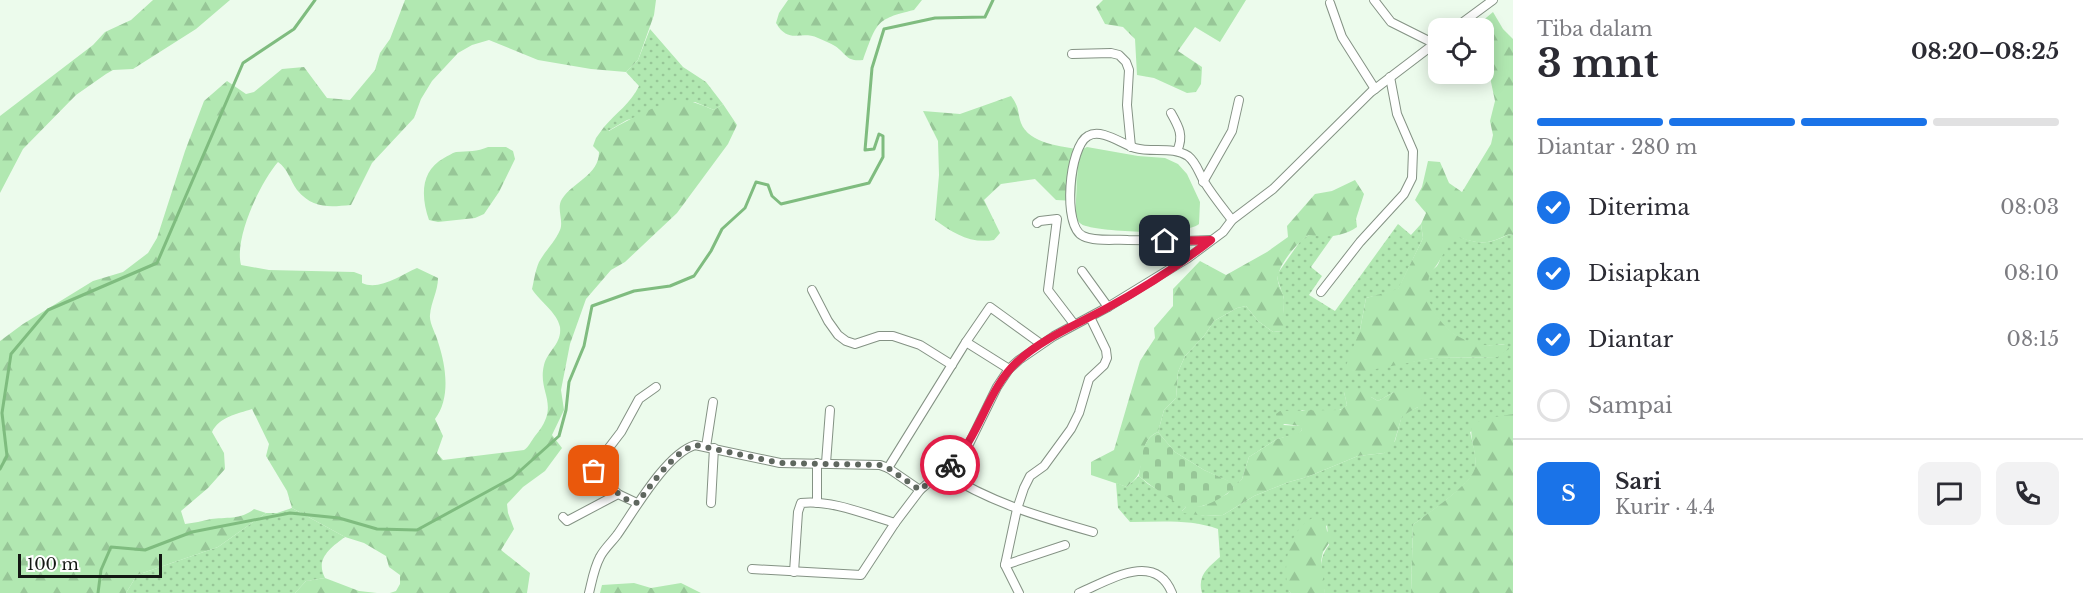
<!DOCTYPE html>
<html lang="id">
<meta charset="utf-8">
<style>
:root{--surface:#fff;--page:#f2f2f3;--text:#2b2b33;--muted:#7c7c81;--line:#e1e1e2;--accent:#1a73e8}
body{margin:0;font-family:"Libre Baskerville",serif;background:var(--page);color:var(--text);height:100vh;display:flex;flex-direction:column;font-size:22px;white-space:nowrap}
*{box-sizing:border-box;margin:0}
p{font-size:20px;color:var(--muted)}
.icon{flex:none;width:33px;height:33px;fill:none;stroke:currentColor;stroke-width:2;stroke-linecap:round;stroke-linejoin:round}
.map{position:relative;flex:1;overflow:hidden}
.side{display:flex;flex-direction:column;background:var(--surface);width:570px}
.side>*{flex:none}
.controls{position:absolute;left:1428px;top:18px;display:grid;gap:12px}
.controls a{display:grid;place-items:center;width:66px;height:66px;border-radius:12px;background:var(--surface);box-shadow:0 3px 15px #0003;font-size:30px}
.scale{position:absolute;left:18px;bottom:15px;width:144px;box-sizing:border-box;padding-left:6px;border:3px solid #131813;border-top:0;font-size:16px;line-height:21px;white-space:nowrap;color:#131813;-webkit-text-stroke:4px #fff;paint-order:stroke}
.pin{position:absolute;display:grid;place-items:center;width:51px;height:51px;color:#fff;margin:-26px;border-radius:12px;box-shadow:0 3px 9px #0006}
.courier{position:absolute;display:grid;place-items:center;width:60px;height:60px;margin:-30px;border:4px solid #e11d48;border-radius:50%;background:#fff;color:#222;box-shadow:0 2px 8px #0007}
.summary em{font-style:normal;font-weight:700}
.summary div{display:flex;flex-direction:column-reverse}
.summary{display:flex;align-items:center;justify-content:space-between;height:102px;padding:0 24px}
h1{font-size:39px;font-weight:700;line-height:45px}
.bar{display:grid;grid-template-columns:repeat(4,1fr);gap:9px 6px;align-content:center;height:72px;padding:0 24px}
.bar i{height:8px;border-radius:4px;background:var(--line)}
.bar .current{background:var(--accent)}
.bar p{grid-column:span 4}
.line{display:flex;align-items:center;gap:15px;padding:0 24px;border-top:2px solid var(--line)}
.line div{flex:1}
.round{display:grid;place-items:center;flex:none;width:63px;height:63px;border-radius:12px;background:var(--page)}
ol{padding:0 24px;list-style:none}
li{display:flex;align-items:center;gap:18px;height:66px}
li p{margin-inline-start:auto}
li .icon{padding:6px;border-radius:50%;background:var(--accent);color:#fff;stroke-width:4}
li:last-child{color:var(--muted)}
li i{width:33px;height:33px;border:3px solid var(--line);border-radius:50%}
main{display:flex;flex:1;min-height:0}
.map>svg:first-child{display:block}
.grass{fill:url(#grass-dots)}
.forest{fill:url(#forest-firs)}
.cemetery{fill:url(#cemetery-stones)}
.garden{fill:#b1e8b1}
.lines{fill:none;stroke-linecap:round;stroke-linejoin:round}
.stream{stroke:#7fbc7f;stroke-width:3}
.minor-casing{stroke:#849284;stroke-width:10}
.minor{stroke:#fff;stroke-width:8}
.done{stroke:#5f675f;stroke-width:6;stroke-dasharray:0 10.8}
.route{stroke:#e11d48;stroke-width:8}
</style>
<main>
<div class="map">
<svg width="1513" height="593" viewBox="0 0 1513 593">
<defs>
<pattern id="grass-dots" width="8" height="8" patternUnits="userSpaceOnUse" patternTransform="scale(1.5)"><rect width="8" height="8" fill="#b1e8b1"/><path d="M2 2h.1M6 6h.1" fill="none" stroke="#97c697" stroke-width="1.8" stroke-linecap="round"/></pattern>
<pattern id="forest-firs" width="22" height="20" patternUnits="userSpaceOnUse" patternTransform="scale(1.5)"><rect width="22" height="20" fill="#b1e8b1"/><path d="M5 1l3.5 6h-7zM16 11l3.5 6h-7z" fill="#97c697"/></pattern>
<pattern id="cemetery-stones" width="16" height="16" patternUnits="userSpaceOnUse" patternTransform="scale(1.5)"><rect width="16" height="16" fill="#b1e8b1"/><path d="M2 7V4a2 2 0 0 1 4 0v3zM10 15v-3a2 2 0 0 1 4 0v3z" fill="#97c697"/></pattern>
</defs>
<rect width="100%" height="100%" fill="#ecfbec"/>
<g class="grass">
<path d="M650,29L683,67L706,82L723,104L714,110L695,102L655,108L639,117L627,120L608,131L604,127C616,113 631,103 639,86L626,72L638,60Z"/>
<path d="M1398,224L1411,235L1421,224L1423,238L1398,290L1366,298L1360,330L1403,363L1434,358L1497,357L1505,344C1497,345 1486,346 1478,345C1449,340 1416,303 1430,273C1433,268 1433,270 1437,266C1440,262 1441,255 1444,249C1447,244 1452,240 1456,235C1477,245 1489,245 1509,234L1513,235V414L1470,432C1473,444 1477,457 1475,469C1471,485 1428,513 1413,525L1411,593H1325C1321,576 1317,560 1329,545L1327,525L1289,591L1291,593H1202C1197,575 1208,568 1220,557L1218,529C1190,519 1160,522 1130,522L1118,508L1116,483L1127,487L1139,476L1148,484L1186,507L1182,511L1205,516L1223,515L1254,496L1289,482L1307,477L1358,456L1384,453L1395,441L1402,415L1418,407L1394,392L1378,401L1371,397L1344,392L1347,405C1337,415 1316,414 1302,410L1283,425L1301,426L1302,430L1299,434L1277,439L1249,457L1242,479L1234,488L1228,481L1204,470L1175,452L1158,432L1164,410L1176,398L1178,372L1185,356L1204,336L1214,321L1237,308L1246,306L1258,321L1273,332L1282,331L1284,298L1278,281V273L1301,240L1309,235L1333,236L1311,267L1322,276L1309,295L1335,311Z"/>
<path d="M292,508L345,537C330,548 315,559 325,578L306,581L295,593H126L137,575L218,547L266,513H277Z"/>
</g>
<g class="forest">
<path d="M153,0H230L196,29L133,69L113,70L106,74L76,95L23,149L0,193V116L93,45L105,32L131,20Z"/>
<path d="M405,0H656L654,15L638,60L626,72L591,69L538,60L489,40L472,45L458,53L432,81L421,99L414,118L372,163L351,205C329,207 313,209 297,190C290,180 288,169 278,162C260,183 234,238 241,265L269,270L354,272L362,275V283C379,291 401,275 417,268L438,278C438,291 431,302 430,315C429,323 436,334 438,342C446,366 451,398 435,419L443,436L437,453L443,460L524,450C529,447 531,441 535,436C562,404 537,394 544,365C548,350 562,344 560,327C557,312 540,302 532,289C534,281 535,271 539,262C545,251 555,242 560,230C564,220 556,208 562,199C573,182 599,175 599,152L593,146L596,138L604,127L609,131C620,124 666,100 678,100C691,100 702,105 714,110L723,104L737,125L728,144L677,213L625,262L611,270L586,299L570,344L561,390L564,410L552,435L562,448L545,471L523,487L507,504L508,513L514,529L501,550L530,573L527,593H390L396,591L400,584V575L389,567L386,556L364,543L345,537L292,508L287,491L266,456L269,444L252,409C237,414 219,417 212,432L224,453L225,469L208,488L181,511L185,524C194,523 202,521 211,519C225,517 241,520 254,509L266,513L218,547L137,575L126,593H0V341L23,324L93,281L123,272L148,253L157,238L185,151L204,101L227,81L246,94L254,92L282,69L304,67L327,98L350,100L375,70L380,53L390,39Z"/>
<path d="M788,0H922L914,10C875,19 877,23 863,60C846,62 847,54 835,46C830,43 823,40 818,38C800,30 789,45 776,23L779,13Z"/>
<path d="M1103,0H1246L1220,42L1195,27L1178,51L1202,67L1201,84L1196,92L1187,93L1154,78L1137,75L1135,39L1123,27L1105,24L1096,7Z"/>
<path d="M1493,12L1503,29L1513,39V235L1509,234C1487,245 1479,245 1456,236C1448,245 1444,253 1438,263C1436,267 1432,270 1430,274C1419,305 1448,338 1477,344C1486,346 1497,345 1506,344L1509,349L1497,357L1434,358L1355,373L1345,368L1360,330L1366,298L1398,289L1423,238L1421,224L1426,213L1415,200L1422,187L1428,161L1440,162L1449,183L1462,192L1491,144L1493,135L1490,121L1495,101L1487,63L1484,62V28H1474Z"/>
<path d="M1011,96C1020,108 1017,111 1021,123C1029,144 1062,146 1081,150L1078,163L1075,201L1056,200L1035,179L1001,184L984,200L1000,233L994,240C970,244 953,233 935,220L939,175L938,141L923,111L960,114Z"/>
<path d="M488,147H506L513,151L515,159L499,192L484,214L475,218L438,222L429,220C421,197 420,171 444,158C448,156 452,153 456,152C468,151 477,152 488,147Z"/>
<path d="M1355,180L1364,194L1356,219L1357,227C1342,237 1326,238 1309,235C1298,241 1275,268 1278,281C1279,288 1284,293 1284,300C1284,309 1282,314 1286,323L1282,331L1273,332L1258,321L1246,306L1237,308L1214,321L1204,336L1185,356L1178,372L1176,398L1164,410L1158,432C1140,440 1145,456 1139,473C1137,478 1131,483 1127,487L1091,475V462L1114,450L1140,361L1155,338L1154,328L1173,306V289L1200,261L1226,275L1267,252L1288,237L1287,226L1315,194L1332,191Z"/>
<path d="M1411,387L1418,391L1422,398L1418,407L1402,416L1392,450L1384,453L1358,456L1307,477L1289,482L1254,496L1223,515L1205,516L1183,513L1182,511L1186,507L1203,506L1227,494L1242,479L1249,457L1277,439L1299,433L1302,430L1300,426L1278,423L1276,414L1280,411L1340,410L1347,405L1344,392L1369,388L1371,397L1378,401L1394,392Z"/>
<path d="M1513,414V593H1411L1413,525C1428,512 1473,484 1475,467C1477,452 1469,439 1472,424L1489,418Z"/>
<path d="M1317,516L1325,521L1327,531L1333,537L1323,552L1321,561L1325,593H1291L1289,591C1281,566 1289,526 1317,516Z"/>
<path d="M325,578L359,591L377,593H295L306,581Z"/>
<path d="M634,583L651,588L681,583L701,593H600L602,585Z"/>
</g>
<path class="cemetery" d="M1158,432L1175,452L1204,470L1229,481L1234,488C1223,498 1202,510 1186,507C1177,505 1147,483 1139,476C1142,459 1141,439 1158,432Z"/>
<path class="garden" d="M1087,147L1138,156L1165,158L1178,164L1187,174L1200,202L1199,224C1185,236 1106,232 1086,226C1081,225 1079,222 1075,218L1078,163L1081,150Z"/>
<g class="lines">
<g class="stream">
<path d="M0,469L7,456L2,413L11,354L48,310L157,263L243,63L294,29L315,0"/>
<path d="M98,593L101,570L111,547L145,550L192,532L290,513L339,518L377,529L417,530L512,478L559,436L566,410L569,382L584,346L592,306L634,291L670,286L694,276L711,251L722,229L745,208L756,182L768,185L772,196L781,204L869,183L883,157V136L879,134L874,149L865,150L872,68L884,29L935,18L985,17L993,0"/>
</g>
<defs>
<g id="minor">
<path d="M1374,0L1391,22L1435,44"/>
<path d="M1330,3L1342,37L1375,89"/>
<path d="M1455,28L1493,0"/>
<path d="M1072,54L1111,53L1119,55L1126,62L1129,70L1127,105L1131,147"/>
<path d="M1171,113C1179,127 1184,136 1177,151"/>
<path d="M1203,182L1232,131L1239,100"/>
<path d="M1037,223L1040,221L1057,219L1048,290L1074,324"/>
<path d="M1211,240C1183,242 1156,240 1128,240C1115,239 1095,242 1083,236C1062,227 1069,146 1088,136C1101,128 1122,144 1135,148C1152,153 1173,146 1188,156C1197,163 1199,174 1205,183C1213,196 1223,208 1232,220"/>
<path d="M1082,271L1108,307"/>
<path d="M812,290L828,321L838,335L846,341L855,344L879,336H893L920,345L952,365"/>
<path d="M1321,292L1360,242L1404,194L1412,178L1413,151L1397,114L1390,77"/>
<path d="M966,342L990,307L1041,344"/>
<path d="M706,447L713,402"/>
<path d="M826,463L830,410"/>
<path d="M888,468L966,342L1009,369"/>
<path d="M943,472C989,502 1040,517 1093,532"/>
<path d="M618,494L594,471L595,466L621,432L639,399L656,387"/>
<path d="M711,503L714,448"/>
<path d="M817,503V463"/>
<path d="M563,517L567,521L618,494L637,503"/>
<path d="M1005,565L1065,545"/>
<path d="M752,569L861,575L895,523L920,490"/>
<path d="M794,572L798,512L801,503C829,499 868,515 895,523"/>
<path d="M589,593C592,581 594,568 600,557C604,549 611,543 617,535C634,511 666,454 695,445L780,463L880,465L888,468L920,490L955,460L969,444L997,387L1009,369L1019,360L1054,336L1108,307L1188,258L1223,232L1232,220L1273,189L1371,92L1438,41"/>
<path d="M1019,593L1005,565L1017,509L1024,488L1030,476L1044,466L1071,429L1079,413L1089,379L1104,365L1107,358L1106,350L1090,317"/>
<path d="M1079,593C1108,581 1155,550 1172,593"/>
</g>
</defs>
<use href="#minor" class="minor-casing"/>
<use href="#minor" class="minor"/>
</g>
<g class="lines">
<path class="done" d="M594,471L623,498L637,503C651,486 673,452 695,445L780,463L880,465L888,468L920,490L950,465"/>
<path class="route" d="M950,465C981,436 986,391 1017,362C1043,338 1076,325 1107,308C1144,288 1178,266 1211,240L1165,241"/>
</g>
</svg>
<div class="controls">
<a><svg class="icon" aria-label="locate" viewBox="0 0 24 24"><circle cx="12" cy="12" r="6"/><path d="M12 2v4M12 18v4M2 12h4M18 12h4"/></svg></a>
</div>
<div class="scale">100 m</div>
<div class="pin" style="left:594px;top:471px;background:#ea580c"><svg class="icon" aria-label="bag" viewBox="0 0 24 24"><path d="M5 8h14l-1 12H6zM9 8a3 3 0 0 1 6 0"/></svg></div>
<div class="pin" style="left:1165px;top:241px;background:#1f2937"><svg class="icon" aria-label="home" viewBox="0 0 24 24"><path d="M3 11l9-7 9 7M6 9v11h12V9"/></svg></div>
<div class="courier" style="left:950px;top:465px"><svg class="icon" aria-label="bike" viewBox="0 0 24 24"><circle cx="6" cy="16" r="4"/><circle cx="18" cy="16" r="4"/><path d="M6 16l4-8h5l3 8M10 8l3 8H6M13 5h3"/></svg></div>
</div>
<section class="side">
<div class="summary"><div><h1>3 mnt</h1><p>Tiba dalam</p></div><em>08:20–08:25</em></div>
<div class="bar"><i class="current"></i><i class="current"></i><i class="current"></i><i></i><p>Diantar · 280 m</p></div>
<ol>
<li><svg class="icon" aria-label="check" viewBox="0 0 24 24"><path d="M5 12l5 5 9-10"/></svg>Diterima<p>08:03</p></li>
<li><svg class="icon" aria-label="check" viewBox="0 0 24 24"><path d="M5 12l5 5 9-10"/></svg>Disiapkan<p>08:10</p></li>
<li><svg class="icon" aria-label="check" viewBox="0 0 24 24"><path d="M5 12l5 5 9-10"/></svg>Diantar<p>08:15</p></li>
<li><i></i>Sampai</li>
</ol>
<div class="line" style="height:108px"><b class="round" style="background:var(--accent);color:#fff">S</b><div><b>Sari</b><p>Kurir · 4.4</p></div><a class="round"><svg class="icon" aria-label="chat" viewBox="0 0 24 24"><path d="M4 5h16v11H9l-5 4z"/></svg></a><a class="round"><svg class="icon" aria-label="phone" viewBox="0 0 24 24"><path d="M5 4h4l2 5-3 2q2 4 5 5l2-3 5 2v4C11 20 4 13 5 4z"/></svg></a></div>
</section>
</main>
